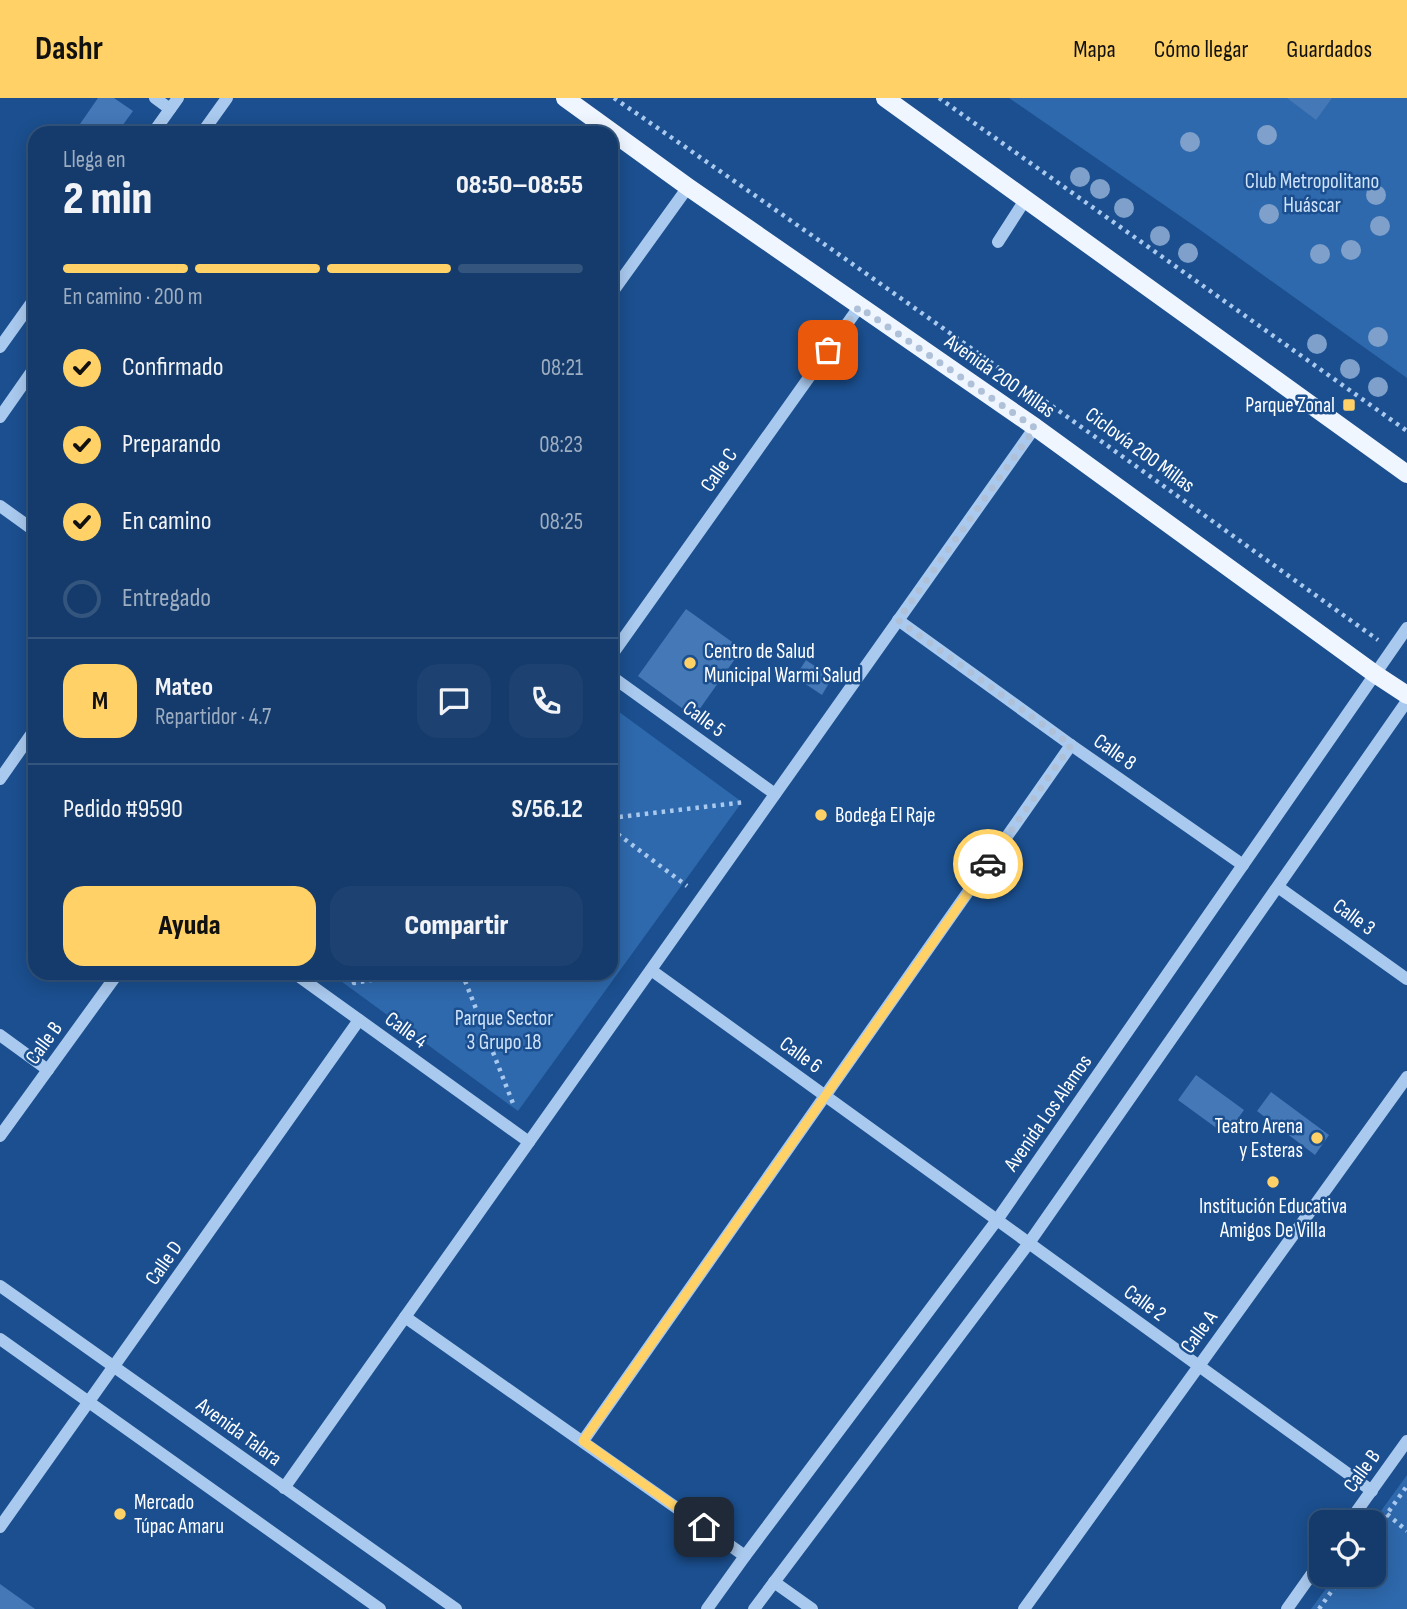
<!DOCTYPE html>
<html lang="es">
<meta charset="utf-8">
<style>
:root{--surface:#143b6b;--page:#1d4271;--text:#f1f3f6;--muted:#9dadc1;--line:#33557e;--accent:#ffd166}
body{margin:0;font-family:"Sofia Sans Condensed",sans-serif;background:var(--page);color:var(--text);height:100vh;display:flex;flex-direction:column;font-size:26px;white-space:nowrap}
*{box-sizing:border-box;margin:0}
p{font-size:23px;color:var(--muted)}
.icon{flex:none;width:38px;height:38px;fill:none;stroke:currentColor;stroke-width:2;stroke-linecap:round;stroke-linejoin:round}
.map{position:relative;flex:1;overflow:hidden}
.panel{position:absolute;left:28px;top:28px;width:590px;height:854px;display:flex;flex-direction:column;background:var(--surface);border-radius:21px;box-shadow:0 4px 18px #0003,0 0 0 2px var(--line)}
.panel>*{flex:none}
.controls{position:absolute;left:1309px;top:1412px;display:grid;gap:14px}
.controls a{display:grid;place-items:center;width:77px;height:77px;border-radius:14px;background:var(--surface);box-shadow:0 4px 18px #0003,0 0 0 2px var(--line);font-size:35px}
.pin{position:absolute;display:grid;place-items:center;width:60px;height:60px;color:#fff;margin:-30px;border-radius:14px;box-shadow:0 4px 10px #0006}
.courier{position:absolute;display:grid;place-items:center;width:70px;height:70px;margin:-35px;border:5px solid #ffd166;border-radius:50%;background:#fff;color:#222;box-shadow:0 2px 9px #0007}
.summary em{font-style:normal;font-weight:800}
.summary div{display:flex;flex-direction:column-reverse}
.summary{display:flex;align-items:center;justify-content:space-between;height:119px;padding:0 35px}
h1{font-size:46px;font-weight:800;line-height:52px}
.bar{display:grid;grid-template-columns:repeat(4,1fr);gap:10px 7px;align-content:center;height:84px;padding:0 35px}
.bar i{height:9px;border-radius:5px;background:var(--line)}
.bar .selected{background:var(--accent)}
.bar p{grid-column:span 4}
.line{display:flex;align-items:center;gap:18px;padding:0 35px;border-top:2px solid var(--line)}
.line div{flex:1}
.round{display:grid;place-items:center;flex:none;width:74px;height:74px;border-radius:21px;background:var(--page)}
ol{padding:0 35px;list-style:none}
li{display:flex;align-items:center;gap:21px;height:77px}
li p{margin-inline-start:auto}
li .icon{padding:7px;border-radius:50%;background:var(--accent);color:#111;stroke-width:4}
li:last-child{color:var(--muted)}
li i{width:38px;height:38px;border:4px solid var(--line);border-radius:50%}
.button{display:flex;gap:14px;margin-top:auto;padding:14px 35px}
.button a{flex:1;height:80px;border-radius:21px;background:var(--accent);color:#111;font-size:28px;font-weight:800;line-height:80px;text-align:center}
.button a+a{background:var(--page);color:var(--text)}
header{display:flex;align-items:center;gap:42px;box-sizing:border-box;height:98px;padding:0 35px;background:var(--accent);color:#111}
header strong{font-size:33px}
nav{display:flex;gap:38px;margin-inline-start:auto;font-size:24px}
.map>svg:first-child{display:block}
.green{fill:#2e69ad}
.building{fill:#4478b7}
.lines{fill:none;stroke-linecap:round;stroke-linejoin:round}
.path{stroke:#a9c9ee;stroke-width:4.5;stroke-dasharray:3.5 5;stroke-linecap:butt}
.minor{stroke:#a9c9ee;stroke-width:12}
.major{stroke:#f0f6ff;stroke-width:18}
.tree{fill:#7ea0ca}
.done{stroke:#afc1d8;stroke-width:7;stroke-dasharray:0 12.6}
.route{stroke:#ffd166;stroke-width:9}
.poi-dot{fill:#ffd166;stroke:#1b4f8f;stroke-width:2.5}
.labels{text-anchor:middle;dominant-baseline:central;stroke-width:5;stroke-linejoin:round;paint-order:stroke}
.park-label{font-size:21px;fill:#cfe3fa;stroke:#1b4f8f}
.street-label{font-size:21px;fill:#fff;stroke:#1b4f8f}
.poi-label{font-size:21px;fill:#fff;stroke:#1b4f8f;text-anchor:start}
</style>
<header>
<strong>Dashr</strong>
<nav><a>Mapa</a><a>Cómo llegar</a><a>Guardados</a></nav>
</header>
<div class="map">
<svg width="1407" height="1511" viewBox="0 0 1407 1511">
<rect width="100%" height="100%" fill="#1b4f8f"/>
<g class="green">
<path d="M1009,0H1407V280L1196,129Z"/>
<path d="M611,608L742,704L518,1013L330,875H611Z"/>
<path d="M1407,1377V1511H1311L1336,1477H1374L1373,1424Z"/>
</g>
<g class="building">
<path d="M98,0H114L133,13L117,35H93L80,26Z"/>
<path d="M1287,0H1332L1316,22Z"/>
<path d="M686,511L742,551L694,619L638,578Z"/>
<path d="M806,562L832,580L822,597L795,579Z"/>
<path d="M1196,977L1244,1012L1226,1037L1178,1002Z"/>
<path d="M1271,994L1329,1037L1315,1057L1257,1013Z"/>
<path d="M0,1486L35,1511H0Z"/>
</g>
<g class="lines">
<g class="path">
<path d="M614,0C871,176 1124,360 1378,542"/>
<path d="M939,0L1407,333"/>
<path d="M611,720L745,704"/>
<path d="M611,731L687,788"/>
<path d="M352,875L354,885L412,875"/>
<path d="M462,875L514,1008"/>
<path d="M1387,1416L1407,1433"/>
<path d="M1374,1434L1407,1388"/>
<path d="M1319,1511L1343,1477"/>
</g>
<g class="minor">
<path d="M155,0L170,11"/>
<path d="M153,35L178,0"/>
<path d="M202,35L227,0"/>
<path d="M998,144L1025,102"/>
<path d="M611,196L688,89"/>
<path d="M0,249L35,200"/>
<path d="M0,319L35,269"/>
<path d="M0,408L35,433"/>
<path d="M898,522L1071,647L1243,767"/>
<path d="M611,558L859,209"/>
<path d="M611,578L775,696"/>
<path d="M0,681L35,631"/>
<path d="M1278,789L1407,881"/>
<path d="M651,872L1372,1393"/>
<path d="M294,875L529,1044"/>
<path d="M0,937L48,972"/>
<path d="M0,1038L118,875"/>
<path d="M0,1188L456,1511"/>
<path d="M405,1219L745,1458"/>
<path d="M0,1241L380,1511"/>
<path d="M583,1343L1071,647"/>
<path d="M284,1390L1035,329"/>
<path d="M1349,1424L1407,1343"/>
<path d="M0,1429L359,922"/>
<path d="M774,1484L812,1511"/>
<path d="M707,1511L745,1458L997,1122L1407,530"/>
<path d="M754,1511L1029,1145L1407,603"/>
<path d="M1024,1511L1407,979"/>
<path d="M1287,1511L1321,1463"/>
</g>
<g class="major">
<path d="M565,0L688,89L1035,329L1375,576L1407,597"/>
<path d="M885,0L1407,376"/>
</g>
</g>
<g class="tree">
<circle cx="1267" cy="37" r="10"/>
<circle cx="1190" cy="44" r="10"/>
<circle cx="1080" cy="79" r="10"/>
<circle cx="1100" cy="91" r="10"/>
<circle cx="1376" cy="97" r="10"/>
<circle cx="1124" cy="110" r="10"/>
<circle cx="1269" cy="116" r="10"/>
<circle cx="1380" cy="128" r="10"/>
<circle cx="1160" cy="138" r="10"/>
<circle cx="1351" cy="152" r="10"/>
<circle cx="1188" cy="155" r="10"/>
<circle cx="1320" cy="156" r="10"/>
<circle cx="1378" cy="239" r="10"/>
<circle cx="1317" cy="246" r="10"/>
<circle cx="1350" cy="271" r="10"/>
<circle cx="1378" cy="289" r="10"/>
</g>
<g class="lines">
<path class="done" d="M828,252L859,209L1035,330L898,522L1071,647L988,766"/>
<path class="route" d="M704,1429L583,1343L988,766"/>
</g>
<g class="poi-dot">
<rect x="1342" y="300" width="14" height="14" rx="3.5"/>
<circle cx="690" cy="565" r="7"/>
<circle cx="821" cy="717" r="7"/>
<circle cx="1317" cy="1040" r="7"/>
<circle cx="1273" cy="1084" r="7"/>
<circle cx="120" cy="1416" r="7"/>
</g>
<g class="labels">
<g class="park-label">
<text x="1312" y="83">Club Metropolitano<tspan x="1312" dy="24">Huáscar</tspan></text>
<text x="504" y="920">Parque Sector<tspan x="504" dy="24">3 Grupo 18</tspan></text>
</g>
<g class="street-label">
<text transform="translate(1000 278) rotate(35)">Avenida 200 Millas</text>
<text transform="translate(1140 352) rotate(36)">Ciclovía 200 Millas</text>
<text transform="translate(719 372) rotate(-55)">Calle C</text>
<text transform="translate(704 621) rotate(36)">Calle 5</text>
<text transform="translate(1115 654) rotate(35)">Calle 8</text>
<text transform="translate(1354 819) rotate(36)">Calle 3</text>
<text transform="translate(406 932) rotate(36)">Calle 4</text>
<text transform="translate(44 945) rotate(-54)">Calle B</text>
<text transform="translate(801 957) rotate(36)">Calle 6</text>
<text transform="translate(1048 1015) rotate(-55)">Avenida Los Alamos</text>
<text transform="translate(164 1165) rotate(-55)">Calle D</text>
<text transform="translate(1145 1205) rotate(36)">Calle 2</text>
<text transform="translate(1199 1234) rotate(-54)">Calle A</text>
<text transform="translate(239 1334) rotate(36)">Avenida Talara</text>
<text transform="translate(1362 1373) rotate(-54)">Calle B</text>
</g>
<g class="poi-label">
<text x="1335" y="307" text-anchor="end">Parque Zonal</text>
<text x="704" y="553">Centro de Salud<tspan x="704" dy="24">Municipal Warmi Salud</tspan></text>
<text x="835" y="717">Bodega El Raje</text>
<text x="1303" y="1028" text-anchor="end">Teatro Arena<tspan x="1303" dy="24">y Esteras</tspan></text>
<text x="1273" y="1108" text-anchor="middle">Institución Educativa<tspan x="1273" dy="24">Amigos De Villa</tspan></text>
<text x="134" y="1404">Mercado<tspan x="134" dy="24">Túpac Amaru</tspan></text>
</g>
</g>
</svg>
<div class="controls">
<a><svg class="icon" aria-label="locate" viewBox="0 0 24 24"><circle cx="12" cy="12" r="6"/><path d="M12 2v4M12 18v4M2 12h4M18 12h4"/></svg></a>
</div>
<div class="pin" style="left:828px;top:252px;background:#ea580c"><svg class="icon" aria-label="bag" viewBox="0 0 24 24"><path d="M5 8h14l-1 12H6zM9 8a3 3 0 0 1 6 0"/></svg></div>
<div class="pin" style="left:704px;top:1429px;background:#1f2937"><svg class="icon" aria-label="home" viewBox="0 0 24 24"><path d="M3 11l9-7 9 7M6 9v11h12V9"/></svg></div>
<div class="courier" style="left:988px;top:766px"><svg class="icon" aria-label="car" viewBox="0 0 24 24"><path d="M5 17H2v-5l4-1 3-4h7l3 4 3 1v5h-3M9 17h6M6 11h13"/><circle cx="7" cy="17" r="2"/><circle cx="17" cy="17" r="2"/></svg></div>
<section class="panel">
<div class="summary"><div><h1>2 min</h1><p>Llega en</p></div><em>08:50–08:55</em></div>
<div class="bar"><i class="selected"></i><i class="selected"></i><i class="selected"></i><i></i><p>En camino · 200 m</p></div>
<ol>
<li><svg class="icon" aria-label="check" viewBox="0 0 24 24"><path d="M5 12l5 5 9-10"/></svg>Confirmado<p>08:21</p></li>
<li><svg class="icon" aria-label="check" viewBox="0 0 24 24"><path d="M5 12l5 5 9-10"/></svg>Preparando<p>08:23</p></li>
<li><svg class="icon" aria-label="check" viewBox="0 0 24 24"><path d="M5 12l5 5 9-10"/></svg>En camino<p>08:25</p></li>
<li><i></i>Entregado</li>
</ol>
<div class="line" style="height:126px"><b class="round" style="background:var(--accent);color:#111">M</b><div><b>Mateo</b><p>Repartidor · 4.7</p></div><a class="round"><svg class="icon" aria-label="chat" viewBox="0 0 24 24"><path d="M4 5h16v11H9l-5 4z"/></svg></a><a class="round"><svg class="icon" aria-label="phone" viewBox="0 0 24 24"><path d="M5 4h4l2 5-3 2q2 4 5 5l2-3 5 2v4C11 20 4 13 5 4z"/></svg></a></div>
<div class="line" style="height:91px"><div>Pedido #9590</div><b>S/56.12</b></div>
<div class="button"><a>Ayuda</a><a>Compartir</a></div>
</section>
</div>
